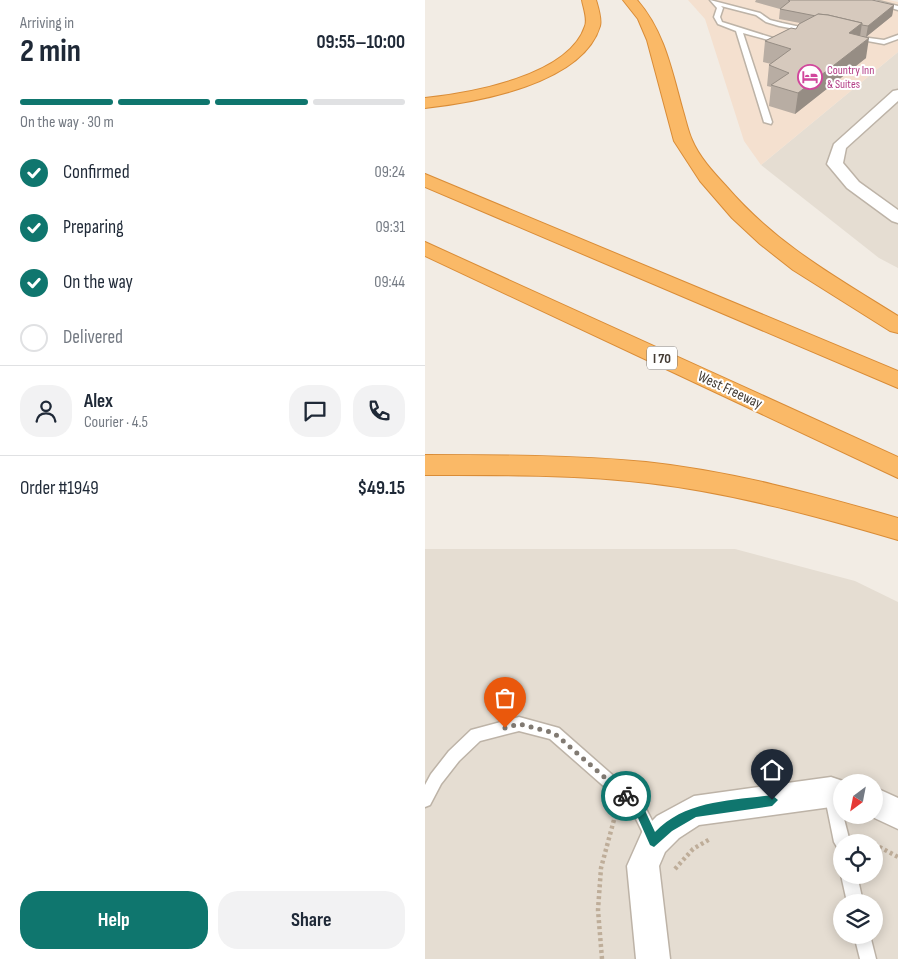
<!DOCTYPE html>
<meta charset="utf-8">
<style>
:root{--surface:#fff;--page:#f2f2f3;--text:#1f2937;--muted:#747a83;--line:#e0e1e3;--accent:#0f766e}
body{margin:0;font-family:"Sofia Sans Condensed",sans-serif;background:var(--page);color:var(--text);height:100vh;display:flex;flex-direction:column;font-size:19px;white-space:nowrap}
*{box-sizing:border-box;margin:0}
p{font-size:16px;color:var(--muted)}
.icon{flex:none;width:28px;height:28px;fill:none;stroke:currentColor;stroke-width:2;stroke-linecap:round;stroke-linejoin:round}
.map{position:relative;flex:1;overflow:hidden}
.panel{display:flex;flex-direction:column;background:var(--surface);width:425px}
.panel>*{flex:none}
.needle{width:32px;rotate:212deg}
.controls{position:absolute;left:408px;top:774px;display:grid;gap:10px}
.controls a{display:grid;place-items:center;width:50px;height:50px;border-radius:50%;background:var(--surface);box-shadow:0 2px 12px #0003;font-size:25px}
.pin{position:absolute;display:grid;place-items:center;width:42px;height:42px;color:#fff;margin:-51px -21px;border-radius:50% 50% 50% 0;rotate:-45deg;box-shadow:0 0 5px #0007}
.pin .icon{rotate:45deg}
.courier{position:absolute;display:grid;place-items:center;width:50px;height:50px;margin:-25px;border:4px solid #0f766e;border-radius:50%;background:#fff;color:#222;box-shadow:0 1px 6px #0007}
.head em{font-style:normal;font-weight:700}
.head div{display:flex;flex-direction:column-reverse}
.head{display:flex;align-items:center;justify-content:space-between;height:85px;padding:0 20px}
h1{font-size:32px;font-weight:700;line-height:38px}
.bar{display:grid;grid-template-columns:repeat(4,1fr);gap:8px 5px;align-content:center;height:60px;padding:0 20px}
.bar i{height:6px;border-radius:4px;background:var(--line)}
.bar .selected{background:var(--accent)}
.bar p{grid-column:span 4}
.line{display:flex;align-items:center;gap:12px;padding:0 20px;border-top:1px solid var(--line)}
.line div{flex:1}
.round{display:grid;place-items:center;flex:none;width:52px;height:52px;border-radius:20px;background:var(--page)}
ol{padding:0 20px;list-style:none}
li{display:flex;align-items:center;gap:15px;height:55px}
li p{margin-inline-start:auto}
li .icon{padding:5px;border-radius:50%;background:var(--accent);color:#fff;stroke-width:4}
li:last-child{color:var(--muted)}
li i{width:28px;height:28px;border:2px solid var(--line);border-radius:50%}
.primary-button{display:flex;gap:10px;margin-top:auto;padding:10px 20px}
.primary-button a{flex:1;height:58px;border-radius:20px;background:var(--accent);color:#fff;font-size:20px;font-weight:700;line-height:58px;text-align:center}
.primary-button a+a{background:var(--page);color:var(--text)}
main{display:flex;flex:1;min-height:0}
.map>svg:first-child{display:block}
.residential{fill:#e5ddd2;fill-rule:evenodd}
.commercial{fill:#f4e0cf}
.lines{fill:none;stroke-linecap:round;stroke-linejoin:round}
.lane-casing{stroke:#bdb3a7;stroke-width:3}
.street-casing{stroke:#bdb3a7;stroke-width:3}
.highway-casing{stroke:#d98c37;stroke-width:2}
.path{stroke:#bead99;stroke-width:4.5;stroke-dasharray:3 3;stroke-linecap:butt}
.lane{fill:#fff;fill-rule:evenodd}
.street{fill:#fff;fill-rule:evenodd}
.highway{fill:#fab967;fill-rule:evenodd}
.wall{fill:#b8ada3}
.shaded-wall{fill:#968d84}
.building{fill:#d6c9bd;stroke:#968d84}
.route{fill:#0f766e}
.done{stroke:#817a72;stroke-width:5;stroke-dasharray:0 9}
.labels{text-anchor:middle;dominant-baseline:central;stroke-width:4;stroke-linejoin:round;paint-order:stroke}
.far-hotel-label{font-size:12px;fill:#b23c85;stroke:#fff;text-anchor:start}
.shield{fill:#fff;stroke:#7c7671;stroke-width:1}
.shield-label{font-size:14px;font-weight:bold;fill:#443c34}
.street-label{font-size:15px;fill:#443c34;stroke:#fff}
</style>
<main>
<section class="panel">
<div class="head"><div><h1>2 min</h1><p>Arriving in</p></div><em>09:55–10:00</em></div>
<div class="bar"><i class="selected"></i><i class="selected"></i><i class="selected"></i><i></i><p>On the way · 30 m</p></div>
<ol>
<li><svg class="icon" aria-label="check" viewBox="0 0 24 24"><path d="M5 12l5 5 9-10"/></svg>Confirmed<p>09:24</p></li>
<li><svg class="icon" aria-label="check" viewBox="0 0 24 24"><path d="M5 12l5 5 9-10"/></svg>Preparing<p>09:31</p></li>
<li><svg class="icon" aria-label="check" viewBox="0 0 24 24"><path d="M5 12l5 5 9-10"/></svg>On the way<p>09:44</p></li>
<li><i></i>Delivered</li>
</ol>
<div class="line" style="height:90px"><a class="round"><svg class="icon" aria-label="person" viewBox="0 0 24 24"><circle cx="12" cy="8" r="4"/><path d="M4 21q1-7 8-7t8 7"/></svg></a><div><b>Alex</b><p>Courier · 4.5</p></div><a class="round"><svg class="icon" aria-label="chat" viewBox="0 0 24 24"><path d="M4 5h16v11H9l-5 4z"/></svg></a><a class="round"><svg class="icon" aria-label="phone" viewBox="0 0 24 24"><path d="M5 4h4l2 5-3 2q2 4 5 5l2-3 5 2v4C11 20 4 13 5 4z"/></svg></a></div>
<div class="line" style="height:65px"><div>Order #1949</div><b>$49.15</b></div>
<div class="primary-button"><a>Help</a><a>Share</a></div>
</section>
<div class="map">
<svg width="473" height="959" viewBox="0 0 473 959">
<rect width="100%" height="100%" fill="#f2ece4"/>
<g class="residential">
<path d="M473,52V268L454,258L336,165Z"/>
<path d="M0,549H310L430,581L473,602V959H0ZM416,782H449V815H416ZM416,842H449V875H416ZM416,902H449V935H416Z"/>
</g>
<path class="commercial" d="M263,0H464L473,2V52L336,165L319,141L280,19Z"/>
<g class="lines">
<defs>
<g id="lane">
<path d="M285,0L335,13L345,20L357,23L389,30L386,32L354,26L341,22L331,15L296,6L298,8L295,17L297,22L361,42L358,44L318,33L347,122L346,124L339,122L311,31L293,24L289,17L292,8Z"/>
<path d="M439,0H449L473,6V10Z"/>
<path d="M473,35V39L459,44L426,38L429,36L459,40Z"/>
<path d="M94,717L134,728L217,801L236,838L233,843L228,846L223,843L207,811L125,739L94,731L55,741L34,761L16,784L5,805L0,807V785L6,774L24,751L46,730Z"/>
<path d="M406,786L411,788L416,805V815H418L425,842H416V849L412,847L409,842L399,793L401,788Z"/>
<path d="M416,875H432L438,902H422Z"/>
<path d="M429,935H445L451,959H435Z"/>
</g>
<g id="street">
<path d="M473,90V101L421,148L418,163L434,182L473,210V223L467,221L422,188L402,164L409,144L468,91Z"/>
<path d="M406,777L421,782H416V810L406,807L274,825L254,838L240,852L234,866L245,959H211L202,866L218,830L232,816L269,796Z"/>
<path d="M449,787L473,798V829L443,815H449Z"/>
</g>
<g id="highway">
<path d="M157,0H171C173,7 177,19 175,26C158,84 52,102 0,108V98C46,93 144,76 160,26C163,19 158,7 157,0Z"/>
<path d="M198,0H212C240,32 247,72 258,111C261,121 263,131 267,140C274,157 289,173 301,186C351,244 409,276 473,316V333L465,331L368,270L335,244L307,218L275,181L249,141L222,40L213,19Z"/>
<path d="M0,174L473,371V388L0,187Z"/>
<path d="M0,242L473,457V478L0,256Z"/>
<path d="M0,455C74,455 147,455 221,462C306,471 390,494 473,518V540C391,516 308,493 223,483C149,474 74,475 0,475Z"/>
</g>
</defs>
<use href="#lane" class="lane-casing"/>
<use href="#street" class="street-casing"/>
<use href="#highway" class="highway-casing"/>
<g class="path">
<path d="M449,844L473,857"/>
<path d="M250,869L268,849L285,839"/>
<path d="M177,959L173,910L176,868L190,816"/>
</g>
<use href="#lane" class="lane"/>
<use href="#street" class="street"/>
<use href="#highway" class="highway"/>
</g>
<path class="wall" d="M331,0H447L469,5L467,16L441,37L435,35L441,58L370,114L344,106L346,87L342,86L344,65L346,64L338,62L340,41L371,29L375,23L354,19L355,9L330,2Z"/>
<g class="shaded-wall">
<path d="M469,5L467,16L441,37L443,26Z"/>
<path d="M437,23L434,43L424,33Z"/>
<path d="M444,38L441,58L370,114L373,93Z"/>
</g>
<g class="building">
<path d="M363,0H447L469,5L443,26L437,25V23L403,15L393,14L391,16L355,9L365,1Z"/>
<path d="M393,14L403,15L437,23L424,33L444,38L373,93L346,85L364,73L344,65L366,49L340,41L366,28L371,29L374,24Z"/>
</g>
<path class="route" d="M201,791L216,802L230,832C261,800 306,801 347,795L353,800L347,806L271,817L247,831L229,847L225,845L209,809L198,800V793Z"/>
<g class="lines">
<path class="done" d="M80,728L94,724L129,733L201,796"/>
</g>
<defs>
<symbol id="hotel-ring" viewBox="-11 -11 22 22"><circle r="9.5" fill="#fff" stroke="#d1479c" stroke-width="1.5"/><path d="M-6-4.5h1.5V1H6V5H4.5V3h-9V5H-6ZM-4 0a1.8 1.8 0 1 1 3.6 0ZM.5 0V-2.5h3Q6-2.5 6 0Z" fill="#d1479c"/></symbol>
</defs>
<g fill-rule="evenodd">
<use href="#hotel-ring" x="371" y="63" width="28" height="28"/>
</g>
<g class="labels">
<g class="far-hotel-label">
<text x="402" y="70">Country Inn<tspan x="402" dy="14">&amp; Suites</tspan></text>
</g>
<rect class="shield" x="222" y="346.5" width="30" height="23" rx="4"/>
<g class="shield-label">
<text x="237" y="358">I 70</text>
</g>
<g class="street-label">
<text transform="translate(305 390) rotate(25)">West Freeway</text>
</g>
</g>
</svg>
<div class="controls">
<a><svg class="needle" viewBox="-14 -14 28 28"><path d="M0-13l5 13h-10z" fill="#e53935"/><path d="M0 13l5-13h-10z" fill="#747a83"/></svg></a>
<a><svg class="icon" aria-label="locate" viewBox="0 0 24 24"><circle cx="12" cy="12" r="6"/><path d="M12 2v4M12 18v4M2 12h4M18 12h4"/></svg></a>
<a><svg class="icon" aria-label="layers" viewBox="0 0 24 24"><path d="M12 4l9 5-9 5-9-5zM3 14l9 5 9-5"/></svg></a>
</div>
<div class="pin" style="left:80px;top:728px;background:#ea580c"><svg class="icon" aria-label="bag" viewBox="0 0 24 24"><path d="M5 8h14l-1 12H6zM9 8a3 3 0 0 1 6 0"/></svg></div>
<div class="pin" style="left:347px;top:800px;background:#1f2937"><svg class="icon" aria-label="home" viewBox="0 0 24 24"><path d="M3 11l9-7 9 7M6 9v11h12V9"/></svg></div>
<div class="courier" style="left:201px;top:796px"><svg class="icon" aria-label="bike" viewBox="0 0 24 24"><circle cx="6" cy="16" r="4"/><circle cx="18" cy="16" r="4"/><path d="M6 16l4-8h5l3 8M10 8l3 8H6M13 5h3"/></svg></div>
</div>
</main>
